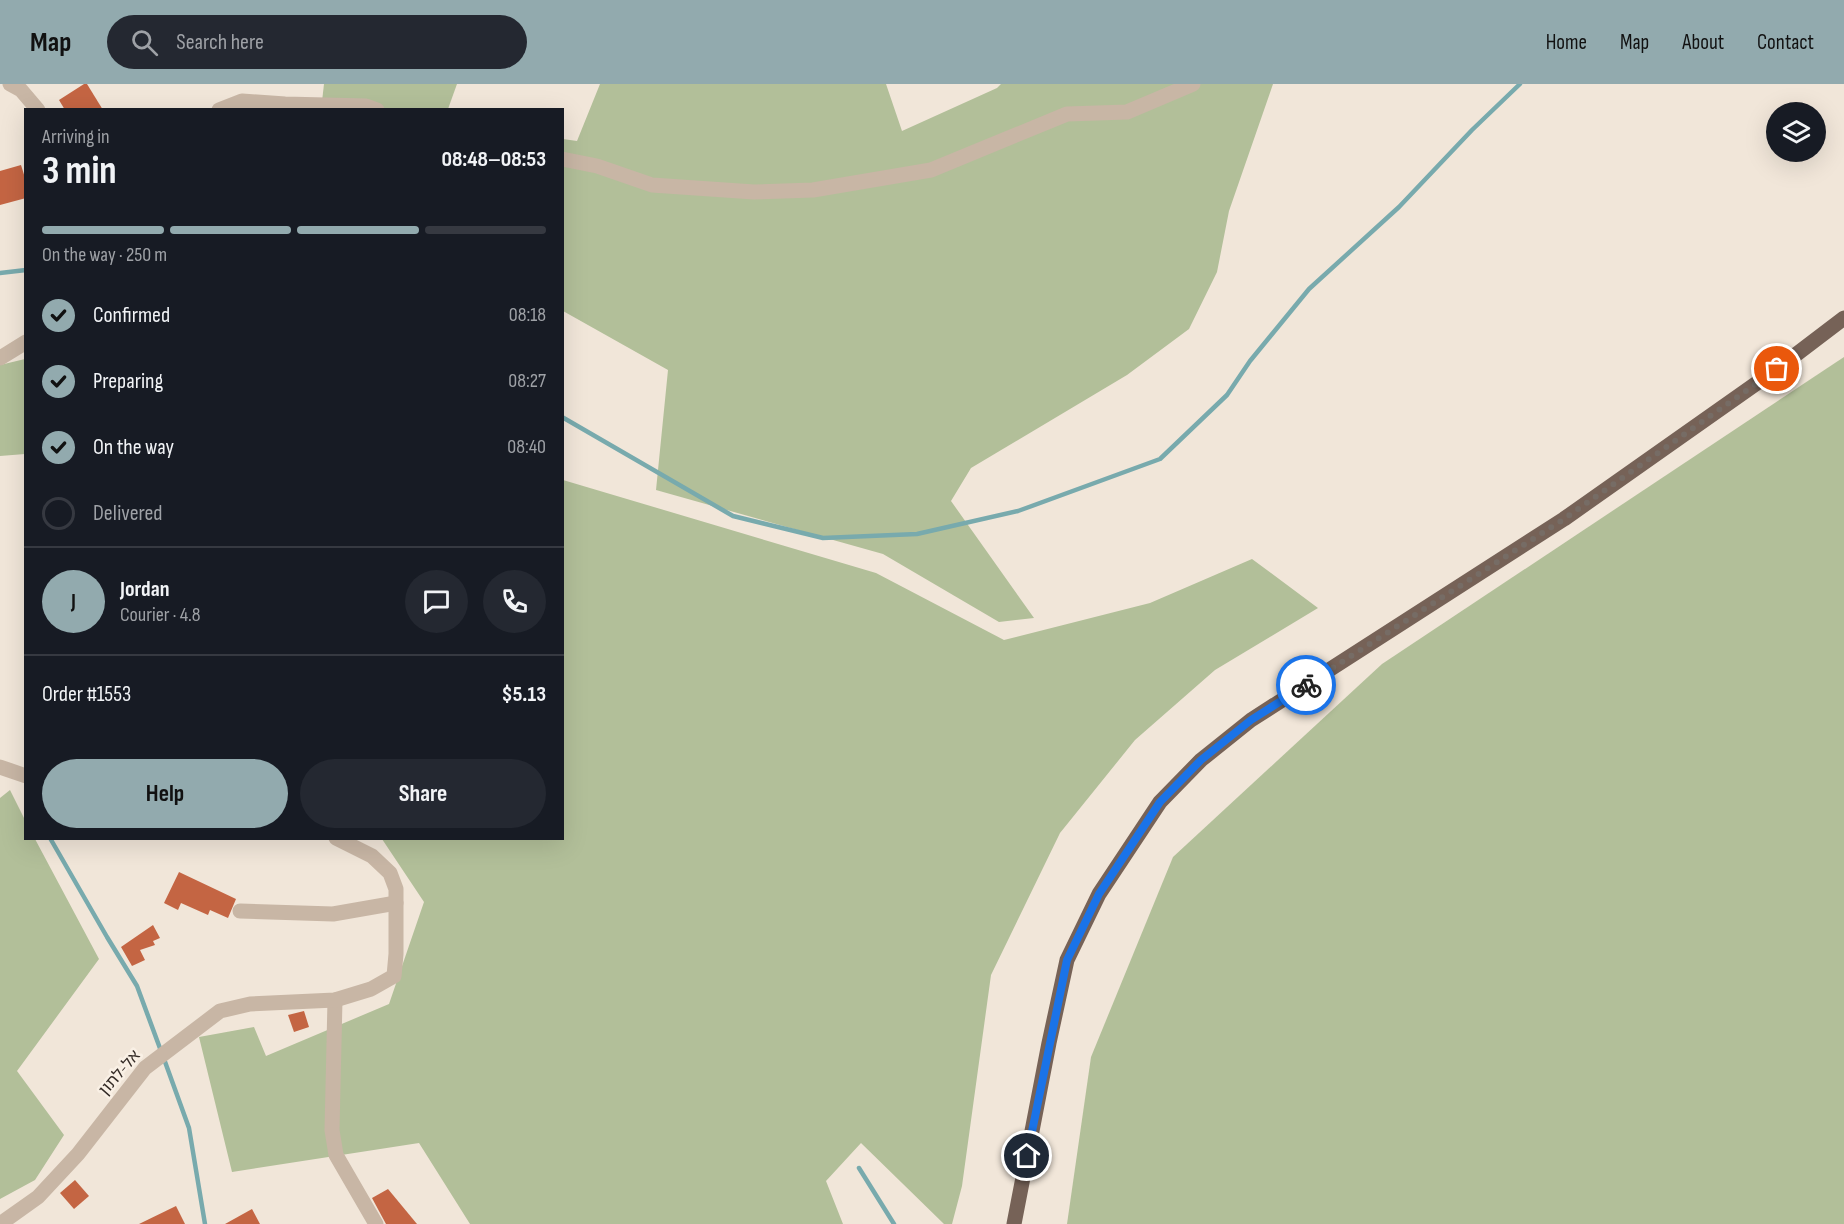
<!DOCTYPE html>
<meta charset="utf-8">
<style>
:root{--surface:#171b24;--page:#242831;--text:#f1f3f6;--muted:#9ea1a6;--line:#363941;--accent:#92aaae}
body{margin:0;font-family:"Sofia Sans Condensed","Noto Sans Hebrew",sans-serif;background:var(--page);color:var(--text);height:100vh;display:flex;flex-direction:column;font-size:22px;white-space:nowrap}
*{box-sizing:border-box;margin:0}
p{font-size:20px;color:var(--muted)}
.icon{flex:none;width:33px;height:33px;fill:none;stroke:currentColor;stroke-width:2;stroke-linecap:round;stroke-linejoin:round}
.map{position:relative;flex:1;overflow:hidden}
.drawer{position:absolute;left:24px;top:24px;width:540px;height:732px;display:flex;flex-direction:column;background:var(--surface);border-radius:0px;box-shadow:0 6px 24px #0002}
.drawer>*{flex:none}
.fabs{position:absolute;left:1766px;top:18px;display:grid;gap:12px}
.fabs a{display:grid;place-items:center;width:60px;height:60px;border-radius:50%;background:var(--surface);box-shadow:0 6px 24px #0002;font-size:30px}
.pin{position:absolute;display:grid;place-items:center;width:51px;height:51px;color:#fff;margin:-26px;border:3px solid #fff;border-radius:50%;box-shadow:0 2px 6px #0007}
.courier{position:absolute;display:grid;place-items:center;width:60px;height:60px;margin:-30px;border:4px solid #1a73e8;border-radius:50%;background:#fff;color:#222;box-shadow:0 2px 8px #0007}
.overview em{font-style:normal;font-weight:700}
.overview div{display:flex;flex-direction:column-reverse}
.overview{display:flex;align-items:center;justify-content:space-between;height:102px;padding:0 18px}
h1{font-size:39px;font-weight:700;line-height:45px}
.bar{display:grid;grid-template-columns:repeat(4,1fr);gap:9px 6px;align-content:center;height:72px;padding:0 18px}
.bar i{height:8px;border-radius:4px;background:var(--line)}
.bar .selected{background:var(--accent)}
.bar p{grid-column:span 4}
.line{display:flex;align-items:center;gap:15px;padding:0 18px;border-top:2px solid var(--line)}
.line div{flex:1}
.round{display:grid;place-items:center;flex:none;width:63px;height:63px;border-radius:32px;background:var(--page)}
ol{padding:0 18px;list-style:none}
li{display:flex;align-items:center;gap:18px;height:66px}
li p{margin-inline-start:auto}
li .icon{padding:6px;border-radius:50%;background:var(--accent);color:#111;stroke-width:4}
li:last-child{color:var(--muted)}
li i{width:33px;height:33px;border:3px solid var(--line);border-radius:50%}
.button{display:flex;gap:12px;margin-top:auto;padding:12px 18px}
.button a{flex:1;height:69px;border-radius:36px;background:var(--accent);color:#111;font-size:24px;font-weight:700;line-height:69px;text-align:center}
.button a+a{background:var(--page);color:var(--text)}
header{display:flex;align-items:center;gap:36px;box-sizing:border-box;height:84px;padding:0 30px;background:var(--accent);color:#111}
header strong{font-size:28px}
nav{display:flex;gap:33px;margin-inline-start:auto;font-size:21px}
.search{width:420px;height:54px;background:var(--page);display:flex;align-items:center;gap:15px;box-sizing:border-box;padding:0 21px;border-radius:33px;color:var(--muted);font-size:22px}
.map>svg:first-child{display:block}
.green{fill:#b2bf99}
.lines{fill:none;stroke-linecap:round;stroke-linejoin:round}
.stream{stroke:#78aaad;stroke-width:4.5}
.building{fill:#c46543}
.street{stroke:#c8b6a5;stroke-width:15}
.primary{stroke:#766257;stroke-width:15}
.done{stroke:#766c65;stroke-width:6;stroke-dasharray:0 10.8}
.route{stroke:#1a73e8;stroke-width:8}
.labels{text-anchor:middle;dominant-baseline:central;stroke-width:5;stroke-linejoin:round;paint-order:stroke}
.street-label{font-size:16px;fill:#342b26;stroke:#f9f0e5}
</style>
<header>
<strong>Map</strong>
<div class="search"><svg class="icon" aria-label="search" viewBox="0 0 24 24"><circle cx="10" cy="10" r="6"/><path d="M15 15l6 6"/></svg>Search here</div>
<nav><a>Home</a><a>Map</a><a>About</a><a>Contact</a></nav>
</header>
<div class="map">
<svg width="1844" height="1140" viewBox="0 0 1844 1140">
<rect width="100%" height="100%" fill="#f1e6d9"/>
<g class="green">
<path d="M324,0H457L448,25L321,26Z"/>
<path d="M600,0H886L902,47L997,4L1001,0H1273L1229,127L1217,188L1189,245L1127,291L971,384L951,417L1034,534L999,538L883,470L656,406L668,286L563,227V55L577,57Z"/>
<path d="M1844,273V1140H1067L1091,973L1173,773L1382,580Z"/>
<path d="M25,275V370L0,372V281Z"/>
<path d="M563,396L876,489L1004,556L1150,519L1252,475L1318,524L1215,586L1135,656L1060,749L991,891L962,1102L952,1140H944L861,1059L826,1097L843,1140H470L419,1059L232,1088L199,953L254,943L266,972L389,920L424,818L382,755L562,754Z"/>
<path d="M10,706L25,736L26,754L35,755L99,875L17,987L64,1051L35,1096L0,1115V714Z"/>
</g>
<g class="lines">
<g class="stream">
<path d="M0,189L26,186"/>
<path d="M562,333L733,432L823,454L917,450L1018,427L1160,375L1227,311L1250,277L1309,205L1399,123L1472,46L1520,0"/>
<path d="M50,754L107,853L137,902L161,967"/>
<path d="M164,975L189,1044L205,1140"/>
<path d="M859,1084L894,1140"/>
</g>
</g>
<g class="building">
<path d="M84,0H87L103,26H65L59,16Z"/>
<path d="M21,81L26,97V114L0,121V87Z"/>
<path d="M179,788L236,815L228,834L210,826L208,831L181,819L178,826L164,819Z"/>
<path d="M153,841L160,854L153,857L155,861L140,866L145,876L132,882L121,863Z"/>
<path d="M304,927L309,943L294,948L288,931Z"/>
<path d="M75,1096L89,1112L74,1125L60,1109Z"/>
<path d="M388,1105L417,1140H386L372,1114Z"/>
<path d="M176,1122L185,1140H139Z"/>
<path d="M252,1125L260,1140H225Z"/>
</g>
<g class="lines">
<g class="street">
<path d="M10,0L21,6L38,26"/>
<path d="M219,26L242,17L285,20L366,22L377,26"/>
<path d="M562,75L597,82L652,101L754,108L813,106L931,86L1067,30L1127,28L1193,0"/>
<path d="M0,274L26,258"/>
<path d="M0,683L26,692"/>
<path d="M240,827L333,830L396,819"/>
<path d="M335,916L332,1046L336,1071L376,1140"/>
<path d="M0,1140L38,1113L78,1070L145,984L220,927L250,920L335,916L371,905L394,892L396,870V805L390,789L372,772L336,754"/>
</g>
<path class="primary" d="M1014,1140L1049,959L1067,876L1099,810L1160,718L1201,676L1251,636L1564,435L1777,285L1844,234"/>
</g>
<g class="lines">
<path class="done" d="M1306,601L1564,435L1777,285"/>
<path class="route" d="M1027,1072L1067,876L1099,810L1160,718L1201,676L1251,636L1306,601"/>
</g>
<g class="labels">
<g class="street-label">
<text transform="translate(120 989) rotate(-49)">אל-לתון</text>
</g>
</g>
</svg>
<div class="fabs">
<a><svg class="icon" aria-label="layers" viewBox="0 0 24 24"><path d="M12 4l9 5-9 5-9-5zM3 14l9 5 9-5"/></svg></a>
</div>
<div class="pin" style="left:1777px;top:285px;background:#ea580c"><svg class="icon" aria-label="bag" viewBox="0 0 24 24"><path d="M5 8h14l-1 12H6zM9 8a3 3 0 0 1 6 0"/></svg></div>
<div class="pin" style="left:1027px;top:1072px;background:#1f2937"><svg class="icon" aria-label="home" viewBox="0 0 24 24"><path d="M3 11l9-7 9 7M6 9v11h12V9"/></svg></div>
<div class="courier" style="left:1306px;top:601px"><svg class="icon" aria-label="bike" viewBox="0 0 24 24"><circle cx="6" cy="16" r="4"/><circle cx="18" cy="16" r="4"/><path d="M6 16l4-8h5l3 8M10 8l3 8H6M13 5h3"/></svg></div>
<section class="drawer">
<div class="overview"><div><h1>3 min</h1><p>Arriving in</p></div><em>08:48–08:53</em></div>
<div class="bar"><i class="selected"></i><i class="selected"></i><i class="selected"></i><i></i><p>On the way · 250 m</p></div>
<ol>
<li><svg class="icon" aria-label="check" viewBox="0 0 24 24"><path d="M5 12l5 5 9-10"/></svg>Confirmed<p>08:18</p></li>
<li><svg class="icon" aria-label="check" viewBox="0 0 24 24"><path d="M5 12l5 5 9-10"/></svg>Preparing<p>08:27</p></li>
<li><svg class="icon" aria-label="check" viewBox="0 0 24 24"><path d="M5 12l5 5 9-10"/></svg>On the way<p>08:40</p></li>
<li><i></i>Delivered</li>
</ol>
<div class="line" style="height:108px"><b class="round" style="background:var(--accent);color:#111">J</b><div><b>Jordan</b><p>Courier · 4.8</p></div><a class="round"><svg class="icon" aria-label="chat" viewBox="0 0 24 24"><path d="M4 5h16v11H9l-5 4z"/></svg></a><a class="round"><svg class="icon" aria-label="phone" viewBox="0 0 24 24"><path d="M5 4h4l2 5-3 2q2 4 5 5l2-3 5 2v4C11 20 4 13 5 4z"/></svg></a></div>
<div class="line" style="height:78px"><div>Order #1553</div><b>$5.13</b></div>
<div class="button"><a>Help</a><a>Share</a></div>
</section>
</div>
